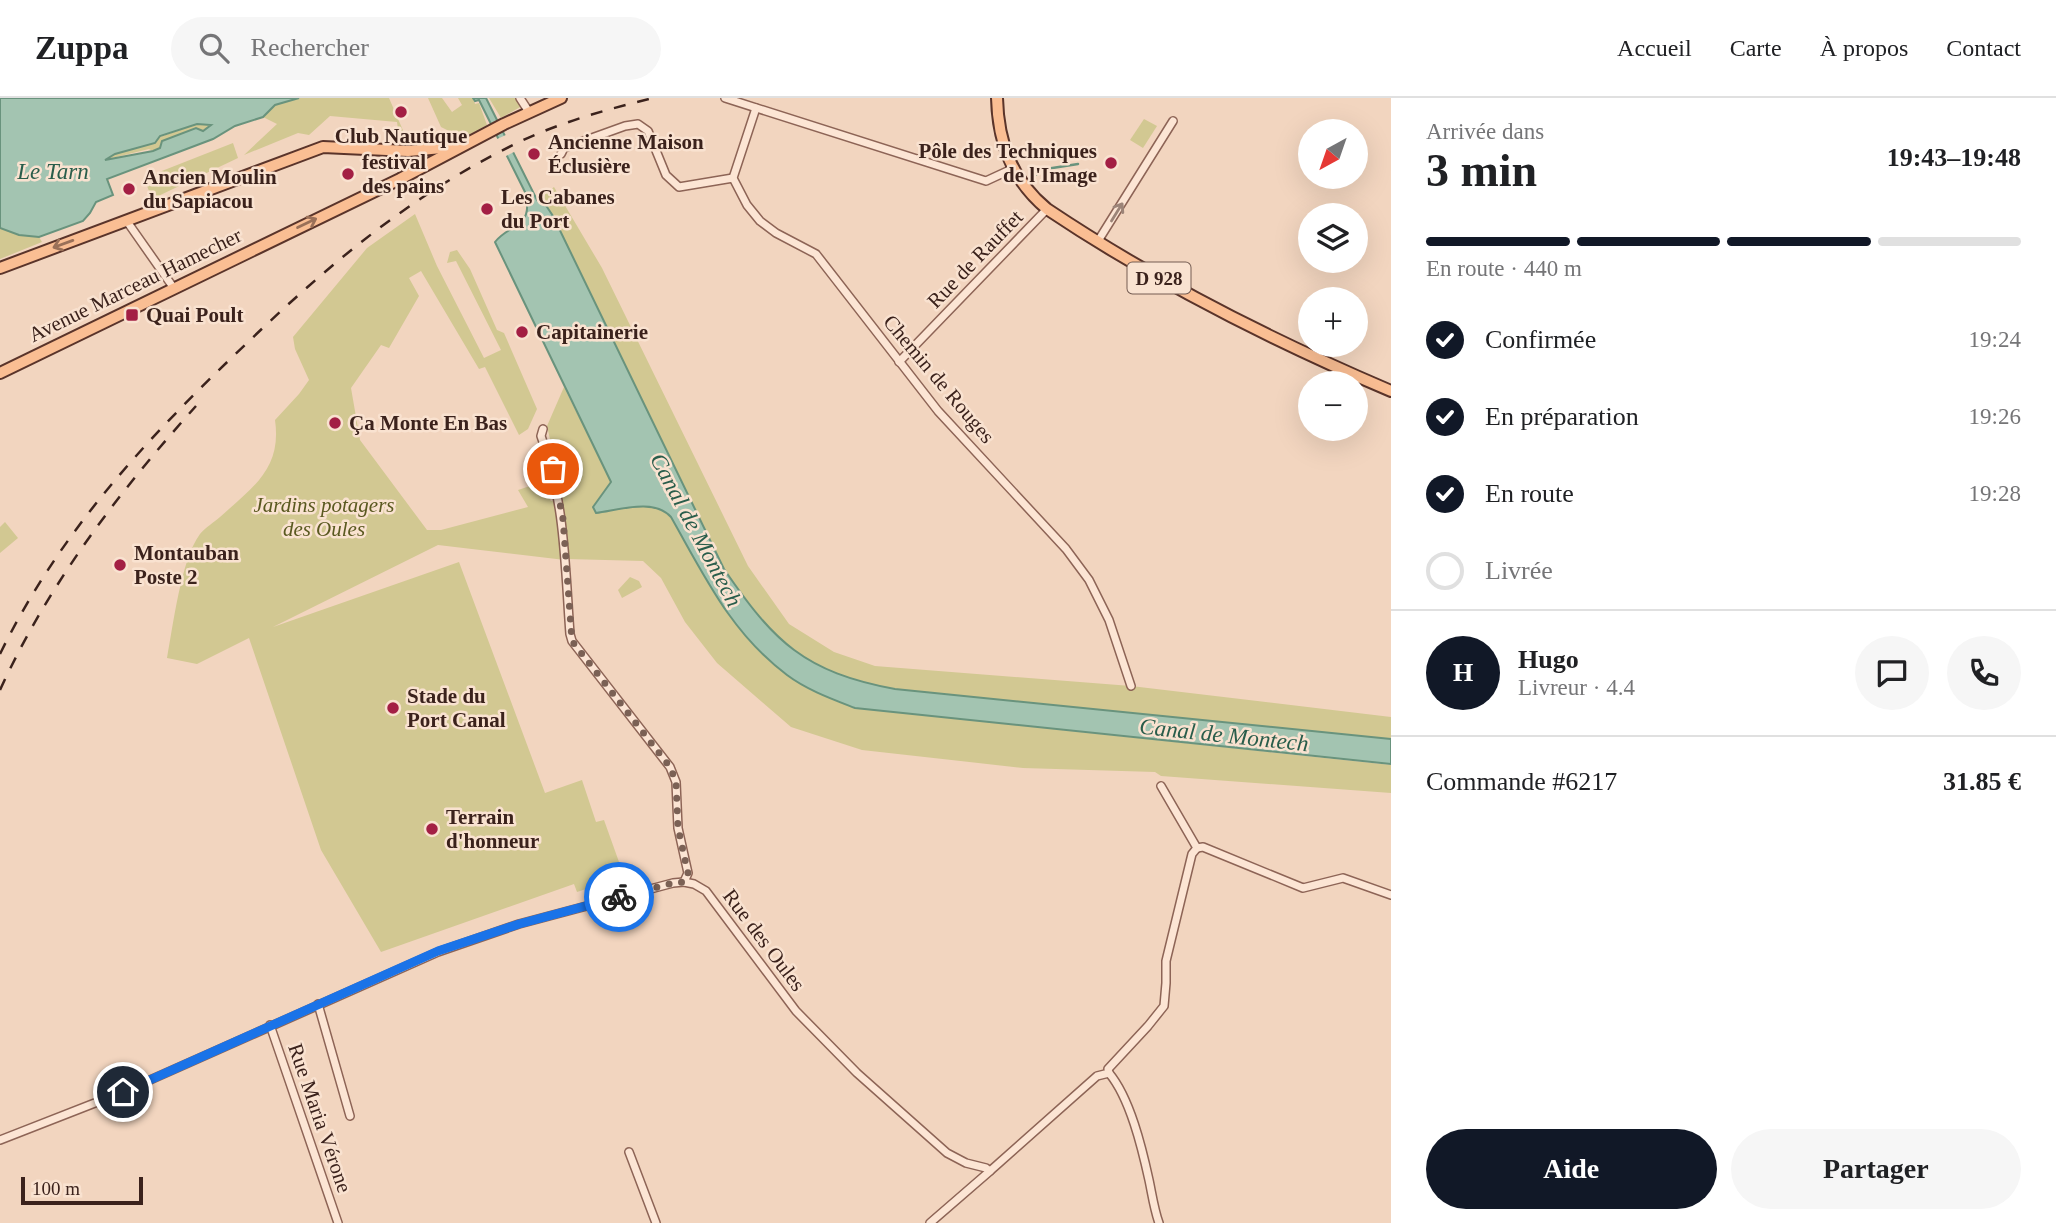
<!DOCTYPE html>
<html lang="fr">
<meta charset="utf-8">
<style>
:root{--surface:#fff;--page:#f6f6f6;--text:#202124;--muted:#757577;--line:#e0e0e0;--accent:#111827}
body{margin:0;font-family:Georgia,serif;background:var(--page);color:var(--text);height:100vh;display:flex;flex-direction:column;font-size:26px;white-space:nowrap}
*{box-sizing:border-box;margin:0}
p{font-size:23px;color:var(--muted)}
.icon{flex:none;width:38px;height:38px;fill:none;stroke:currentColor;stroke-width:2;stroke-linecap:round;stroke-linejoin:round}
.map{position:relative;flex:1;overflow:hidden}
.side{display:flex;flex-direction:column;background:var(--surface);width:665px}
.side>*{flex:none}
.needle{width:46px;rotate:220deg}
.tools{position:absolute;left:1298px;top:21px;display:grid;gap:14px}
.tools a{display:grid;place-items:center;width:70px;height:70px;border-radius:50%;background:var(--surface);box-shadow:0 7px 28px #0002;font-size:35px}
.scale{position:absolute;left:21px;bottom:18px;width:122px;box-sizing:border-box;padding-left:7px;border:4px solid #3b221c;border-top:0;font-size:19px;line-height:24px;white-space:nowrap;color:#3b221c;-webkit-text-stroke:5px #f9e2d0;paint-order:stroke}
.pin{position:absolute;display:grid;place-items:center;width:60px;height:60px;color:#fff;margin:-30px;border:4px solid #fff;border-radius:50%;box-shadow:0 2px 7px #0007}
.courier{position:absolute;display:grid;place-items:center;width:70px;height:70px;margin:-35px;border:5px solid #1a73e8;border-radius:50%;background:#fff;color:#222;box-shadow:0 2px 9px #0007}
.headline em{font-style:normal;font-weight:600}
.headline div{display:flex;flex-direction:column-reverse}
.headline{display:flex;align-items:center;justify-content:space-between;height:119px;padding:0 35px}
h1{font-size:46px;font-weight:600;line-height:52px}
.bar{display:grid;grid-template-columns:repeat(4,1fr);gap:10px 7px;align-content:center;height:84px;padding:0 35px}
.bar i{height:9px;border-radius:5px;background:var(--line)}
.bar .selected{background:var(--accent)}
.bar p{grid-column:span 4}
.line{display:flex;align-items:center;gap:18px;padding:0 35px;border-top:2px solid var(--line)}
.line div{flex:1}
.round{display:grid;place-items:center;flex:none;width:74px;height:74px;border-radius:37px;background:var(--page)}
ol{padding:0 35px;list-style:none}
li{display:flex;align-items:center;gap:21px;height:77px}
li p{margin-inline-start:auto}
li .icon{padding:7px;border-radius:50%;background:var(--accent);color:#fff;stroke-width:4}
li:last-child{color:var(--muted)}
li i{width:38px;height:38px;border:4px solid var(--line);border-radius:50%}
.action{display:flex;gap:14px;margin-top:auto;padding:14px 35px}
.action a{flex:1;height:80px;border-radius:42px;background:var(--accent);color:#fff;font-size:28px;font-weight:600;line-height:80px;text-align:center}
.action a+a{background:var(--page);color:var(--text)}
header{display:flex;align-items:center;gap:42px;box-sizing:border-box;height:98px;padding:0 35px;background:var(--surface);border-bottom:2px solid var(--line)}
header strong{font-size:33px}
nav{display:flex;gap:38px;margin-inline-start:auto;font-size:24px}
.search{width:490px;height:63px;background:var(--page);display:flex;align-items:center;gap:18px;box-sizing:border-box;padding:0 24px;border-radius:38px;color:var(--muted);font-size:26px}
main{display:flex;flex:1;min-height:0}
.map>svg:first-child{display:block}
.green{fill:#d2c892}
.water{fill:#a3c4b1;stroke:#69937d;stroke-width:2;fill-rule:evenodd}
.pier{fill:#f2d5bf}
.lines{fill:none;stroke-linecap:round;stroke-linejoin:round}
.stream{stroke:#69937d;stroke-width:2.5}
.minor-casing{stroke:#8d6456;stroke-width:10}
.primary-casing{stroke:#5a342a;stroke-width:14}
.minor{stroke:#fce5d4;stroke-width:7}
.primary{stroke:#fabe93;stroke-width:10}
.rail{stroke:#3b221c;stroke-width:2.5;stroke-dasharray:12 12;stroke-linecap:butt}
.oneway{stroke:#9c8478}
.oneway2{stroke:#9a7058}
.done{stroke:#7b6155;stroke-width:7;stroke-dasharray:0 12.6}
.route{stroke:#1a73e8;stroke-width:9}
.poi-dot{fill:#a31f44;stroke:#f9e2d0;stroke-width:2.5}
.labels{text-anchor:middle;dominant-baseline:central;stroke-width:5;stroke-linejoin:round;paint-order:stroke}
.shield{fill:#f9e2d0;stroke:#745c52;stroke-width:2}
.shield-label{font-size:19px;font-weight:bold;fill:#3b221c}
.poi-label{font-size:21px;font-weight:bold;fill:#3b221c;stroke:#f9e2d0;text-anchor:start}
.street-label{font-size:21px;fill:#3b221c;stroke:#f9e2d0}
.park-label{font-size:21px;font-style:italic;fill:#5a5920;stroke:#f9e2d0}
.water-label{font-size:23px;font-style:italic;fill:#295d4b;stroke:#f9e2d0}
</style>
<header>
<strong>Zuppa</strong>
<div class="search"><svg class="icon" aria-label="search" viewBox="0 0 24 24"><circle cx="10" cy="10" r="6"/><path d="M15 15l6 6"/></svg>Rechercher</div>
<nav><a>Accueil</a><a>Carte</a><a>À propos</a><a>Contact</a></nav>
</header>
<main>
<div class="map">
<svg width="1391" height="1125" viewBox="0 0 1391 1125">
<rect width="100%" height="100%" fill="#f2d5bf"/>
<g class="green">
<path d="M299,0H389L405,37L398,31L397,24L330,18L309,37L298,35L244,57L277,26L263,19L275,7Z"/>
<path d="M428,0H442L452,14L462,7L458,0H473L475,6L479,5L487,27L463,40L441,29Z"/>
<path d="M489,0H517L522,8L501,20Z"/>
<path d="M1144,21L1157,28L1143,50L1130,42Z"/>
<path d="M197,26L211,27L210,29L153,53L149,51L104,62L115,56L155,45L160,39Z"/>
<path d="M233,45L238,60L152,101L144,80Z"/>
<path d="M554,89L602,170L748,468L789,526L834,554L875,568L1131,588L1391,619V641L895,591C804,574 774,544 724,471L553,118L540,99Z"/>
<path d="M415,116L437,168L484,260L501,252L456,163L447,165L450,154L457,152L470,171L497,232L504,235L537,311L528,331L519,337L485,269L479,271L421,173L409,180L419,198L389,250L381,247L351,290L360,342L427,432H441L528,409L518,392L542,384L551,403L560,401L565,462L438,447L273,529L459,464L545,695L582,682L596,724L604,722L624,778L577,794L574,786L381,854L321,752L249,540L197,566L167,560C173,529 181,461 200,436C205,430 214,424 220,419C253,389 282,371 275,322L299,296L309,282L295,251L293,239L367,150Z"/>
<path d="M0,130L19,137L39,139L42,144L0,161Z"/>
<path d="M564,289L611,384L593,408L596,415C619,412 654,400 671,419C705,479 731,535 787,577C807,592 832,601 855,610L1391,667V695L1161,678L1155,674L1023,670L862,652L791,629L717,565L685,524L661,480L643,463L567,461L561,390L547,328Z"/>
<path d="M5,424L18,440L0,455V429Z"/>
<path d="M630,479L639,483L642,489L622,500L618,492Z"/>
</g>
<g class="water">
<path d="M0,0H299L275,7L263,19L235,28L213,41L107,81L113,97L96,104L90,115L83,123L39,139L19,137L0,130ZM197,26L211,27L203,33L196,30L162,43L160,50L153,53L105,62L115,56L155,45L160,38Z"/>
<path d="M473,0H486L537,102L541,100L553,118L724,471C774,544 804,574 895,591L1391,641V666L855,610C832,601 807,592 787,577C731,535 705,479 671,419C654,400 619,412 596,415L593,409L611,384L495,144C507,128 529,129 527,106L530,104L479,2L475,3Z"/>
</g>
<path class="pier" d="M508,36L516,53L504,59L495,42Z"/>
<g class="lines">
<path class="stream" d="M1030,80L1046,71L1078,66"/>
<defs>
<g id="minor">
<path d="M520,0L529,14"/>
<path d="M725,0L986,83L1012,71"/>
<path d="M756,10L733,80L747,107L760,123L776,135L816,156L938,313L1066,451L1089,482L1109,522L1131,588"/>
<path d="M561,56L564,50L625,28L638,26L648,33L666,77L679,89L733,80"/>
<path d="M126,122L173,189"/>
<path d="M1098,143L1173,23"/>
<path d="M899,264L1047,111"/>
<path d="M543,331L541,338C565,402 565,469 570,536L572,543L670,669L676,684L678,730L688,775L684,784L694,786L706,793L796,913L857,975L947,1055L966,1065L986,1070L990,1073L1097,978L1109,975L1108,971L1148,928L1164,908L1166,885V863L1192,756L1197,750L1161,688"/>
<path d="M1197,750L1203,749L1303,790L1343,780L1391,797"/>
<path d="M318,906L350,1018"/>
<path d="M270,927L338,1125"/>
<path d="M1109,975C1130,1000 1142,1050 1149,1082C1152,1096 1154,1111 1159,1125"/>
<path d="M0,1042L123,994L438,854L519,826L673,785L684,784"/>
<path d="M629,1054L656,1125"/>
<path d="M930,1125L990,1073"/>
</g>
<g id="primary">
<path d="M997,0C998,45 1012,82 1047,111C1156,184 1271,242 1391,293"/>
<path d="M0,170L323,49L408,53L454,49"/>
<path d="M0,275L400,81L504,26L561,0"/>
</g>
</defs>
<use href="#minor" class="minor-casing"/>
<use href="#primary" class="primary-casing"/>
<use href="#minor" class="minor"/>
<use href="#primary" class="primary"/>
<g class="rail">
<path d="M0,556C60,433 148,339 246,246C327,168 411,97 513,47C557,25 605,12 653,0"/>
<path d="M0,592C49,485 118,395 196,308"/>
</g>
</g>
<defs><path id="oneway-shaft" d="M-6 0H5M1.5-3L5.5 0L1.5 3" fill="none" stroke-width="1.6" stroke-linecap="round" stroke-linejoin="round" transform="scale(1.75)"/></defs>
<use class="oneway" href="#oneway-shaft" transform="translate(1117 114) rotate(-58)"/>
<g class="oneway2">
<use href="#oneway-shaft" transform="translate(307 125) rotate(-26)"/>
<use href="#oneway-shaft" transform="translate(63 146) rotate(160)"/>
</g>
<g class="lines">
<path class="done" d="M553,371L563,421L572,543L670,669L676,684L678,730L688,775L684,784L673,785L619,799"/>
<path class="route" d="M123,994L438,853L519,826L619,799"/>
</g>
<g class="poi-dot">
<circle cx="401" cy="14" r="7"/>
<circle cx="534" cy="56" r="7"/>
<circle cx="1111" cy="65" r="7"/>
<circle cx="348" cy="76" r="7"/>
<circle cx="129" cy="91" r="7"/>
<circle cx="487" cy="111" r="7"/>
<rect x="125" y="210" width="14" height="14" rx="3.5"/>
<circle cx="522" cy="234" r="7"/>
<circle cx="335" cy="325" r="7"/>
<circle cx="120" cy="467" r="7"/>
<circle cx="393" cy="610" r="7"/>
<circle cx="432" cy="731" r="7"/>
</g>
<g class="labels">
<rect class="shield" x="1127.5" y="164.5" width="63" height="31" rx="5"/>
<g class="shield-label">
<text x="1159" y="180">D 928</text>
</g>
<g class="poi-label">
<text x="401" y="38" text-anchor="middle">Club Nautique</text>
<text x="548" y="44">Ancienne Maison<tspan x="548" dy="24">Éclusière</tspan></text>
<text x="1097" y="53" text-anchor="end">Pôle des Techniques<tspan x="1097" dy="24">de l'Image</tspan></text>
<text x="362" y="64">festival<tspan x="362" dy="24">des pains</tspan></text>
<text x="143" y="79">Ancien Moulin<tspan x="143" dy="24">du Sapiacou</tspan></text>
<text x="501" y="99">Les Cabanes<tspan x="501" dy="24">du Port</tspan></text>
<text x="146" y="217">Quai Poult</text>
<text x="536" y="234">Capitainerie</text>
<text x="349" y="325">Ça Monte En Bas</text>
<text x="134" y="455">Montauban<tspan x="134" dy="24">Poste 2</tspan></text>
<text x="407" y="598">Stade du<tspan x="407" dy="24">Port Canal</tspan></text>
<text x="446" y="719">Terrain<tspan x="446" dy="24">d'honneur</tspan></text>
</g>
<g class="street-label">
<text transform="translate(975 161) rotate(-46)">Rue de Rauffet</text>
<text transform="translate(135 187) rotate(-26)">Avenue Marceau Hamecher</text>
<text transform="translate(939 281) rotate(50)">Chemin de Rouges</text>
<text transform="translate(764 842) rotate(53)">Rue des Oules</text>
<text transform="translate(320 1020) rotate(71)">Rue Maria Vérone</text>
</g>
<g class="park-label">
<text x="324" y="407">Jardins potagers<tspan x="324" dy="24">des Oules</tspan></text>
</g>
<g class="water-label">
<text x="53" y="73">Le Tarn</text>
<text transform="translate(696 432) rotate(62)">Canal de Montech</text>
<text transform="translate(1224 637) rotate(6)">Canal de Montech</text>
</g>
</g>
</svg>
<div class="tools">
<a><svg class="needle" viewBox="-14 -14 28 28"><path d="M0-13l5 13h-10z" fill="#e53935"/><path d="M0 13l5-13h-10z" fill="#757577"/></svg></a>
<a><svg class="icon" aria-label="layers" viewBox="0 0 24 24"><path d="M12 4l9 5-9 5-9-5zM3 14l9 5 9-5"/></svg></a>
<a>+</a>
<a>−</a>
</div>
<div class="scale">100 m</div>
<div class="pin" style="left:553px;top:371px;background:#ea580c"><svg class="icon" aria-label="bag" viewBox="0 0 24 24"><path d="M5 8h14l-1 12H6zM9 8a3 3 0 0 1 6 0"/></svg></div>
<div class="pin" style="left:123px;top:994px;background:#1f2937"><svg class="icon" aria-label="home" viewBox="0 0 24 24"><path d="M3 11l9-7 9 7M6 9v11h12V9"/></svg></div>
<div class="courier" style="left:619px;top:799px"><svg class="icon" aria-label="bike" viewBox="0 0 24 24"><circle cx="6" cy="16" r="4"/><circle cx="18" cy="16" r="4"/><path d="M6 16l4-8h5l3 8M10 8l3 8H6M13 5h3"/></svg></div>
</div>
<section class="side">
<div class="headline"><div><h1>3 min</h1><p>Arrivée dans</p></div><em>19:43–19:48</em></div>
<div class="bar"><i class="selected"></i><i class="selected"></i><i class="selected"></i><i></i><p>En route · 440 m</p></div>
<ol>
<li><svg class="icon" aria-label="check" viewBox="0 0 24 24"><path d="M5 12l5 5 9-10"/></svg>Confirmée<p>19:24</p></li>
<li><svg class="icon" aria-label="check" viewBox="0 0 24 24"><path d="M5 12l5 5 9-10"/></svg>En préparation<p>19:26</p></li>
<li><svg class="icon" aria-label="check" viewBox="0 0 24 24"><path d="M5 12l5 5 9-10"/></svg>En route<p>19:28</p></li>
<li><i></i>Livrée</li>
</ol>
<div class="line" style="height:126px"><b class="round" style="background:var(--accent);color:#fff">H</b><div><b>Hugo</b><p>Livreur · 4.4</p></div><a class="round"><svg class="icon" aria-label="chat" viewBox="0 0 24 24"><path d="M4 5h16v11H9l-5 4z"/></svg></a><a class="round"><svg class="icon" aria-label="phone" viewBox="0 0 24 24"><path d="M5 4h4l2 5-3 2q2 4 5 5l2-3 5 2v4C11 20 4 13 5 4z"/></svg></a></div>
<div class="line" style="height:91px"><div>Commande #6217</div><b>31.85 €</b></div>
<div class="action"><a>Aide</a><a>Partager</a></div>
</section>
</main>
